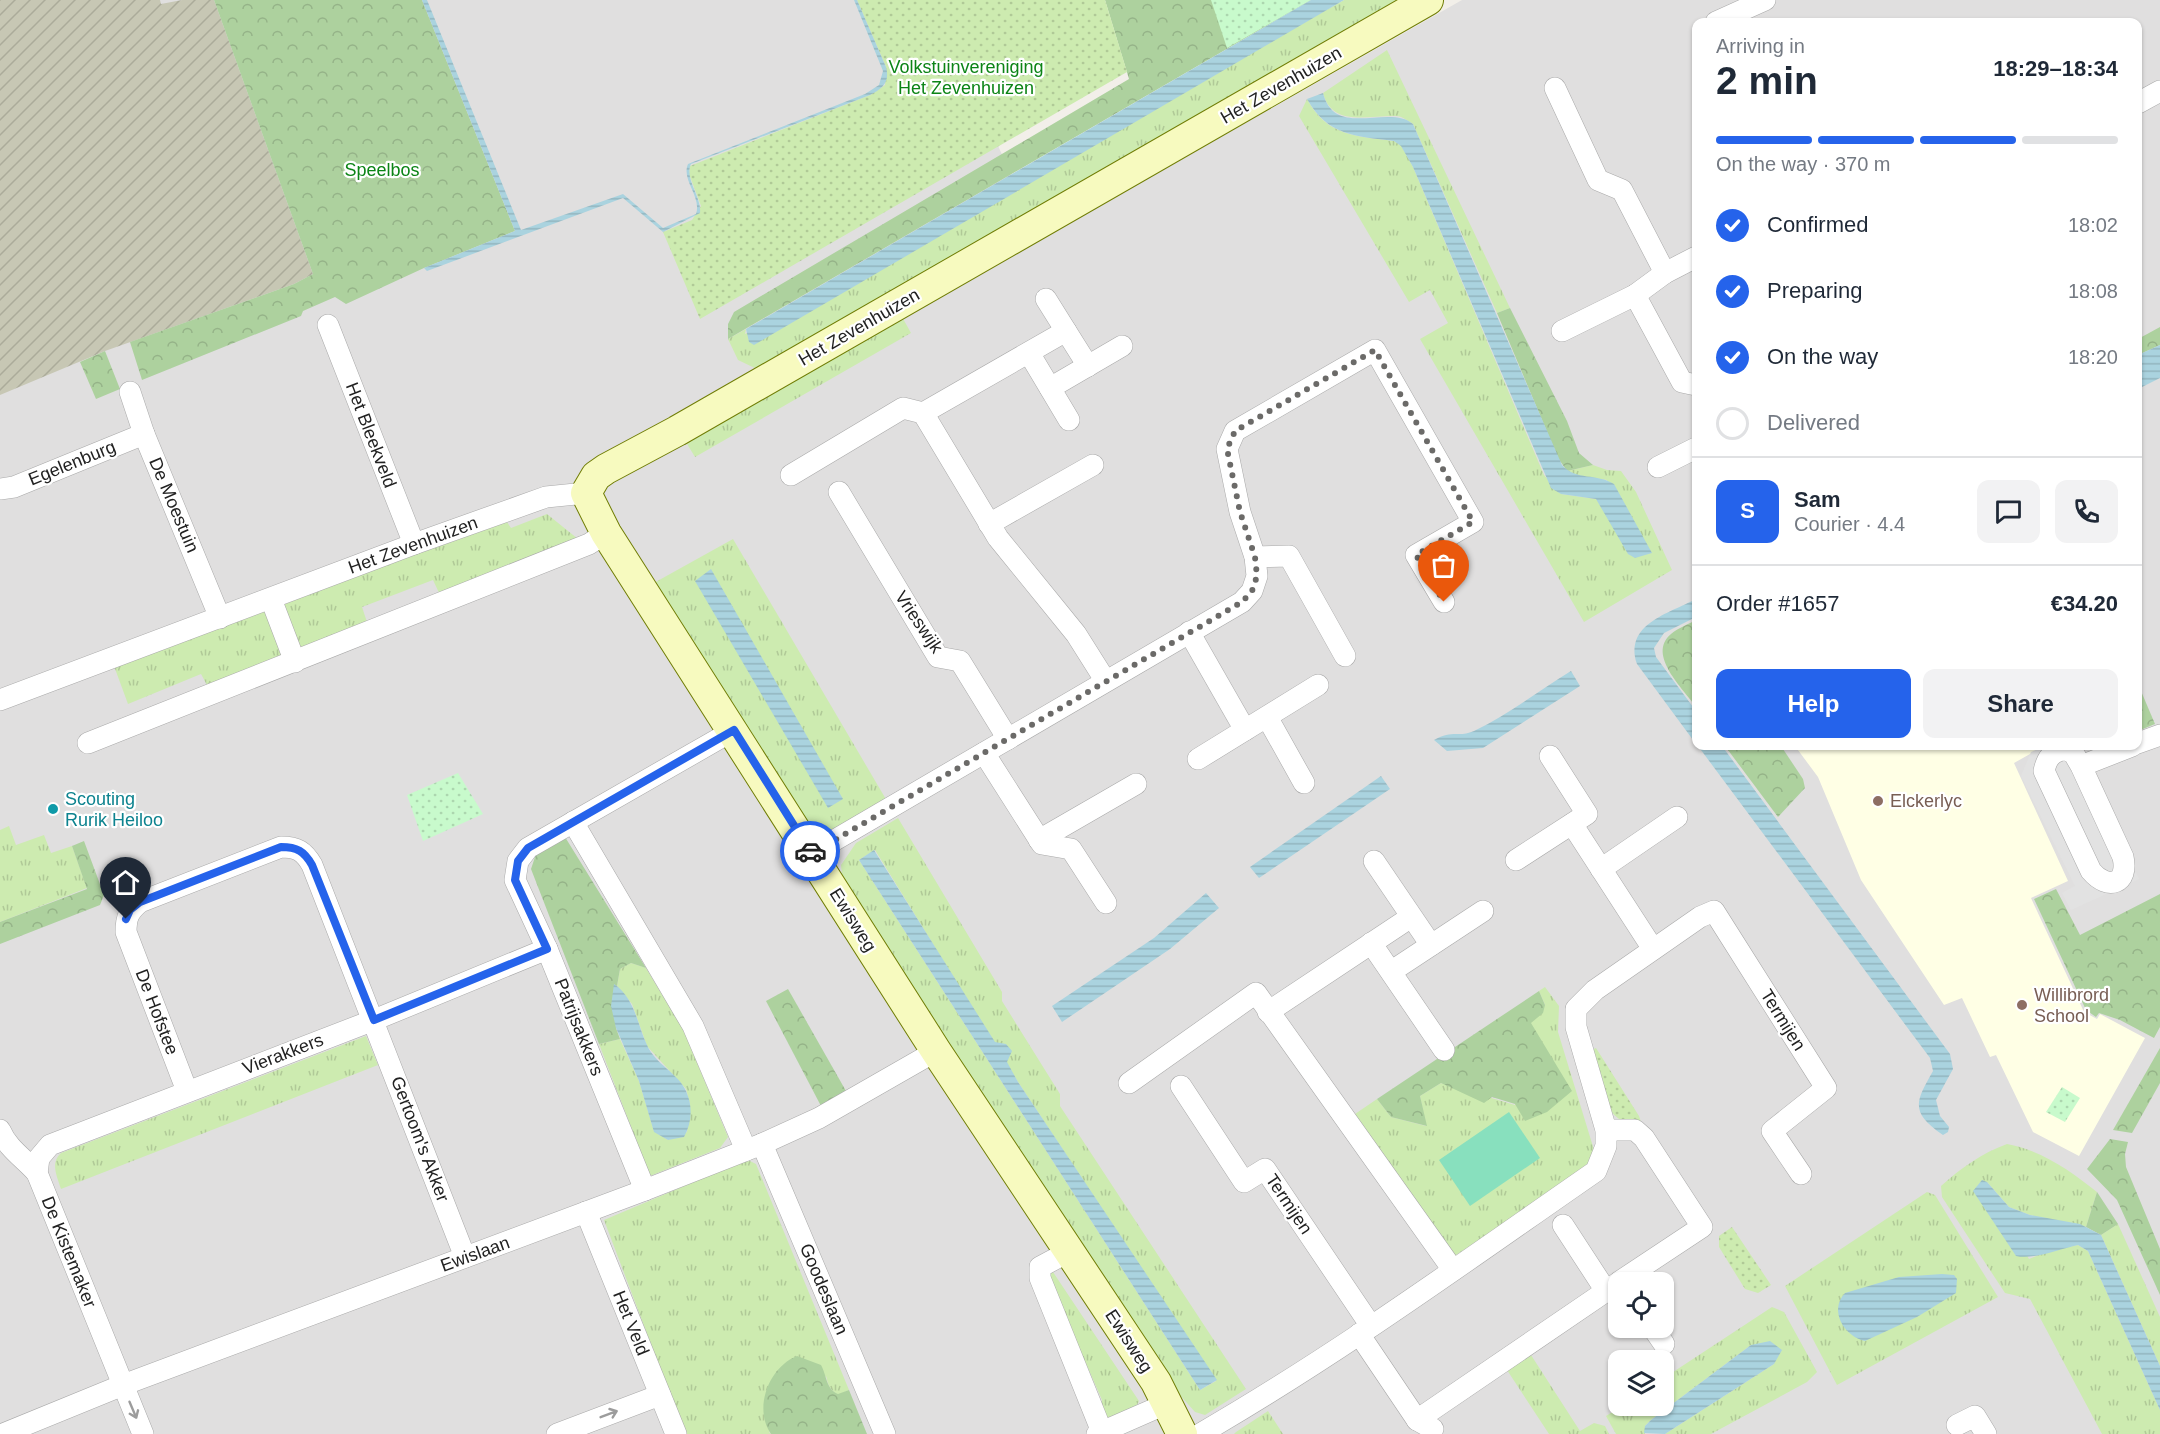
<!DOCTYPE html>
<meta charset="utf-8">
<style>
:root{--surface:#fff;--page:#f2f2f3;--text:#1f2937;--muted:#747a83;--line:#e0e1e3;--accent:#2563eb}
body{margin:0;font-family:Arial,sans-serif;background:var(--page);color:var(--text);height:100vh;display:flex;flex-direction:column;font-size:22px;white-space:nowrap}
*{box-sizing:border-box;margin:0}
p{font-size:20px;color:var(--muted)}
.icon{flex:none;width:33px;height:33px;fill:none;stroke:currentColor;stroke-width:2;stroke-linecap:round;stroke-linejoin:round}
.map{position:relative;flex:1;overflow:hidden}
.drawer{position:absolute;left:1692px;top:18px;width:450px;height:732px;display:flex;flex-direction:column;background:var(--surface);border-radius:12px;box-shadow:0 2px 4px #0004}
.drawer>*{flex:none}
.buttons{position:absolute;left:1608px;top:1272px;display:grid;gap:12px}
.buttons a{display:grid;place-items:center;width:66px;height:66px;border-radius:12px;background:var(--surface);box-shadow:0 2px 4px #0004;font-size:30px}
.pin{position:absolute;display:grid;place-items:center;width:51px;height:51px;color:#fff;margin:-62px -26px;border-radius:50% 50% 50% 0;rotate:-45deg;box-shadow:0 0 6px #0007}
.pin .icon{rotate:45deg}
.courier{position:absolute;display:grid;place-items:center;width:60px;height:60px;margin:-30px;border:4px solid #2563eb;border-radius:50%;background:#fff;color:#222;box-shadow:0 2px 8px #0007}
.headline em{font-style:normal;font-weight:700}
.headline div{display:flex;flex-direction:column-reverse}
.headline{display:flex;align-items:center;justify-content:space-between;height:102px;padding:0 24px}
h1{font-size:39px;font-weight:700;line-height:45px}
.bar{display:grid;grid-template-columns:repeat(4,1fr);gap:9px 6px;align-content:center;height:72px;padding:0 24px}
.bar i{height:8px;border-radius:4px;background:var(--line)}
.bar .on{background:var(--accent)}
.bar p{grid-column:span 4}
.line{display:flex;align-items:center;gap:15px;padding:0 24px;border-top:2px solid var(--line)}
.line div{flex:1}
.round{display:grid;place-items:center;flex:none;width:63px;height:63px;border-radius:12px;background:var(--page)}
ol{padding:0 24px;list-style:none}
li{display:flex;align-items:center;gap:18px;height:66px}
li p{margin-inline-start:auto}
li .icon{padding:6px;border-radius:50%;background:var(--accent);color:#fff;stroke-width:4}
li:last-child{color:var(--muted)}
li i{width:33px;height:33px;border:3px solid var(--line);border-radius:50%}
.button{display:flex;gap:12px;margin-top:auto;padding:12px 24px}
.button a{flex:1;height:69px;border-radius:12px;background:var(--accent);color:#fff;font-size:24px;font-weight:700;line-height:69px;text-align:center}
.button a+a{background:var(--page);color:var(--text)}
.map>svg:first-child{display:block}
.residential{fill:#e0dfdf;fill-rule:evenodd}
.education{fill:#ffffe5}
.construction{fill:url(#construction-furrows)}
.grass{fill:url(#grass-tufts);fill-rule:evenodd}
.forest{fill:url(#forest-crowns)}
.park{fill:url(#park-dots)}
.garden{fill:url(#garden-dots)}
.pitch{fill:#88e0be}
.parking{fill:#e2e2e2}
.water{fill:url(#water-rules)}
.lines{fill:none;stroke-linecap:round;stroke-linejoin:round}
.street-casing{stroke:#a9a9a9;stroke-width:22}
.secondary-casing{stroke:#707d05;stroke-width:32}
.street{stroke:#fff;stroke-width:21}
.secondary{stroke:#f7fabf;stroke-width:30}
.oneway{stroke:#9c9c9c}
.done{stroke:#6b6a68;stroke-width:6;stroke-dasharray:0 10.8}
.route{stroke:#2563eb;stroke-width:8}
.education-dot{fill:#8d6e63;stroke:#fff;stroke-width:2}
.culture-dot{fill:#0f9aa8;stroke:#fff;stroke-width:2}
.labels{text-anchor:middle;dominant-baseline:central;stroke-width:4.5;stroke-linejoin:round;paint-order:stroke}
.park-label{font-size:18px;fill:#0c8416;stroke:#fff}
.street-label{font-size:18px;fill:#222;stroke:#fff}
.culture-label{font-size:18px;fill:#0d838f;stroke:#fff;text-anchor:start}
.education-label{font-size:18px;fill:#785e54;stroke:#fff;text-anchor:start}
</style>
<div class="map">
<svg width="2160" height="1434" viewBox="0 0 2160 1434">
<defs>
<pattern id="construction-furrows" width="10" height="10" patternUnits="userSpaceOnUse" patternTransform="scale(1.5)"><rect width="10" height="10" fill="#c7c7b4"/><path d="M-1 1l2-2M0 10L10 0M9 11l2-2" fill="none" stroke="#abab9a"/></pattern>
<pattern id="grass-tufts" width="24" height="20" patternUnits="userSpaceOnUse" patternTransform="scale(1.5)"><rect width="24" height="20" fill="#cdebb0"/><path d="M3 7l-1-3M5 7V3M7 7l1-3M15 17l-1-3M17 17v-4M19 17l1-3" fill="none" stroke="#b0c997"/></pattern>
<pattern id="forest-crowns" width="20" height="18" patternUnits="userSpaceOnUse" patternTransform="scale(1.5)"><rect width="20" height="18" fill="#add19e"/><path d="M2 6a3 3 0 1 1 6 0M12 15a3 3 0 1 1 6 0" fill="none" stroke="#95b388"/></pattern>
<pattern id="park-dots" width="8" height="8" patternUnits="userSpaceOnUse" patternTransform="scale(1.5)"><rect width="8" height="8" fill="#c8facc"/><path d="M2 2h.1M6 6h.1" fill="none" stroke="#acd6af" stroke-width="1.8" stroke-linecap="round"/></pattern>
<pattern id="garden-dots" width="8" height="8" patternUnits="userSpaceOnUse" patternTransform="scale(1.5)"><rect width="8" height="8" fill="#cdebb0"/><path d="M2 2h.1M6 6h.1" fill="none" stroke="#b0c997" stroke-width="1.8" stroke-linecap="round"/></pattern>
<pattern id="water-rules" width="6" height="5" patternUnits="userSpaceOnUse" patternTransform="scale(1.5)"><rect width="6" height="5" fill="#aad3df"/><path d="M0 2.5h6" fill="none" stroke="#92b5bf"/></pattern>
</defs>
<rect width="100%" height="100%" fill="#f2efe9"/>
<path class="residential" d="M0,0H929L1042,239L1462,0H2160V1434H0ZM1696,22H2138V746H1696ZM1618,1282H1664V1328H1618ZM1618,1360H1664V1406H1618Z"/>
<path class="education" d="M1795,746H2044L2014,763L2068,881L2031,898L2084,1012L2097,1019L2100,1014L2145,1038L2079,1156L2033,1132L1996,1055L1990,1057L1962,998L1944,1005L1861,880L1818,777Z"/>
<path class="construction" d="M0,0H160L161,4L182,0H214L313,274L294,284L105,351L0,395Z"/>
<g class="grass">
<path d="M1344,0H1399L761,371L738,360L728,339L746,329L745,334Z"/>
<path d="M1387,50L1510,308L1497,313L1413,124C1408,121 1402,116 1396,116C1370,115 1332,128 1323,93Z"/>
<path d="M1307,99C1327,136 1355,136 1394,141L1401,145L1413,167L1544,475L1561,494L1596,499L1601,505L1607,480L1573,475L1567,471L1593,465L1607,470L1621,471L1636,492L1672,570L1584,622L1420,339L1448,323L1430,290L1409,302L1299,116Z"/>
<path d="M901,315L911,333L695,457L684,439Z"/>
<path d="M547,514L578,539L441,597L433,580L362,607L368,625L298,653L278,604L507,522L511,528Z"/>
<path d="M733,539L887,801L831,830L809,829L652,584Z"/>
<path d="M267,609L287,656L208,687L201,674L128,704L114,666Z"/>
<path d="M898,818L1002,992V1001L1060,1094V1106L1246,1389L1205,1415L1195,1412L1179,1394L843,885L841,865L856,843ZM875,850L1018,1082L1216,1381L1200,1390L859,860Z"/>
<path d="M9,826L16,845L44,835L51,853L72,846L87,888L0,922V830Z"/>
<path d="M631,963L646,968L683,1029L728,1137L720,1148L650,1176L599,1044L620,1039L639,1081L654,1131L668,1140L687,1132L690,1104L686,1089L647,1046L632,1004L617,986L620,969Z"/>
<path d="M1545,987L1559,1006L1558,1032L1598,1163L1453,1257L1355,1114L1377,1099L1391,1117L1426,1126L1420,1096L1441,1083L1515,1105L1530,1023L1545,1005L1539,991Z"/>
<path d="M366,1036L378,1065L61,1189C57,1176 50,1163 61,1153Z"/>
<path d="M2007,1144C2041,1150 2071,1171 2097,1192L2086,1227L2030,1215L2009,1207L1987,1182L2029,1259L2051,1250L2078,1245L2088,1251L2160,1410V1434H2102L2030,1299L2005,1293L1942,1197L1941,1186C1961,1168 1982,1153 2007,1144Z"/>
<path d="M750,1161L756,1164L849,1390L838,1395C830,1390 828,1385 826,1376L769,1432L771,1434H685L604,1220L741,1162Z"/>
<path d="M1927,1192L1935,1195L1998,1297L1837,1385L1785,1286Z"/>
<path d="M2118,1224L2160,1317V1366L2101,1235Z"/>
<path d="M1053,1272L1139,1401L1135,1409L1108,1421L1099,1412L1102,1400L1047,1275Z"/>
<path d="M1772,1307L1784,1312L1817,1372L1807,1382L1711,1434H1665L1774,1364L1751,1345L1651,1420L1645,1426V1434H1616L1606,1416L1622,1406H1664V1378Z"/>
<path d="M1531,1355L1580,1431L1594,1423L1605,1426L1609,1434H1549L1507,1370Z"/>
<path d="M1268,1411L1283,1434H1234L1236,1432Z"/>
</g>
<g class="forest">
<path d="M214,0H422L515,231L424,268L346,304L335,297L303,311L301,316L142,380L130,342L294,284L313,274Z"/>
<path d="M1105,0H1311L728,339V324L734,312L1129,79Z"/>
<path d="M1510,308L1567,421L1579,453L1593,465L1567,471L1558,458L1497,313Z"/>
<path d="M2160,327V345L2138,355V339Z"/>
<path d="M105,351L120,389L96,399L80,362Z"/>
<path d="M1696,620V707C1684,689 1646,655 1671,634C1678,628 1689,624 1696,620Z"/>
<path d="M2138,684L2155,724L2138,731Z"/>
<path d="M1725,746H1781L1803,779L1805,788L1778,817Z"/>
<path d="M565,837L646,968L631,963L620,969L617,986L614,985L616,1028L620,1039L599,1044L531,869L536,854Z"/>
<path d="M84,841L104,895L100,905L0,944V922L87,889L72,846Z"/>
<path d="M2056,889L2080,935L2160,894V1027L2154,1038L2120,1020L2099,1013L2096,1017L2086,1010L2034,899Z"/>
<path d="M788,989L846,1091L821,1106L766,1001Z"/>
<path d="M1539,991L1545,1005L1543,1013L1531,1023L1572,1091L1547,1112L1525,1121L1515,1104L1492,1097L1484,1103L1441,1083L1420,1096L1427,1126L1391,1117L1377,1099Z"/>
<path d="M2160,1048V1083L2132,1133L2113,1130Z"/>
<path d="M2110,1139L2128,1142L2125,1154L2126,1167L2160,1249V1295L2117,1200L2087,1169Z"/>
<path d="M2097,1192L2118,1224L2101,1235L2086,1227Z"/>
<path d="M797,1356L821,1365C827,1376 826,1389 838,1394L849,1390L867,1434H771C753,1408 769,1367 797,1356Z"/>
</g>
<g class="park">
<path d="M1211,0H1311L1227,48Z"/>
<path d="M458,773L483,814L423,841L407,795Z"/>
<path d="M2062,1087L2080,1098L2065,1122L2046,1112Z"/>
</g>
<g class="garden">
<path d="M857,0H1105L1127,72L700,319L663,232L692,220L701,206L689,174L690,166L870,95L885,85L886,67Z"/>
<path d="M1596,1048L1639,1116L1641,1122C1604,1131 1598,1077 1589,1051Z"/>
<path d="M1732,1227L1771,1285L1758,1293L1745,1289L1719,1247V1236Z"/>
</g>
<path class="pitch" d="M1509,1112L1540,1158L1470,1206L1439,1160Z"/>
<path class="parking" d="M2045,746H2076L2139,879L2071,910L2062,893L2075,886L2021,776L2031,752Z"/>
<g class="water">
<path d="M422,0H427L521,230L623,194L663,228L696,214C702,197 681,180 688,164L865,94L879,85L883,71L854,0H857L886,67C890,82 883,88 870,95L691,164C684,179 702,197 700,213L663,232L623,198L427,271L424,268L515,231Z"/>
<path d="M1311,0H1344L754,345L749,342L746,329Z"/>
<path d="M1323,93C1335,140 1389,103 1413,124L1562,465C1576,481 1597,473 1614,484L1652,553L1635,558L1628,554L1596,499L1561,494L1551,488L1413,167L1401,146L1394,141C1355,136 1328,136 1307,99Z"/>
<path d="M2160,345V378L2138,389V355Z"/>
<path d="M711,569L843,799L828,808L695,581Z"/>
<path d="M1696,599V617L1664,633L1654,648L1656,657L1696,711V744L1637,664C1624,624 1668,614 1696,599Z"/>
<path d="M1571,671L1580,686L1483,748L1447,751L1434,740C1453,729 1459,738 1474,731C1508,715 1538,691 1571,671Z"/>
<path d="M1698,746H1722L1950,1054L1953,1069L1936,1100L1940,1116L1949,1127L1948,1132L1943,1135C1909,1112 1916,1101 1933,1071L1930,1058Z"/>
<path d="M1381,776L1390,789L1259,878L1250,867Z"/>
<path d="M874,850L995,1042L1006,1044L1012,1051L1007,1062L1018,1082L1217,1380L1200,1390L859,860Z"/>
<path d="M1206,893L1219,908L1170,949L1062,1022L1052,1006L1154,938Z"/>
<path d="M614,984C635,998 637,1024 647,1045C655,1064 679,1074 686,1091C693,1106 692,1123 684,1137L668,1140L654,1132L639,1081L616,1028L611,1006Z"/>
<path d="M1982,1180L1987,1182L2009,1207L2030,1215L2080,1224L2101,1235L2160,1366V1410L2088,1251L2078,1245C2060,1249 2033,1260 2016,1256L1973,1191Z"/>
<path d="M1942,1274L1954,1275L1957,1279L1956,1293L1917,1317L1865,1341C1845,1337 1828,1311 1845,1293L1899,1277Z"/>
<path d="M1770,1341L1782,1350L1774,1364L1665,1434L1644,1433L1645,1426L1651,1420L1751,1345Z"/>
</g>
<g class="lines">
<defs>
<g id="street">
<path d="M1716,22L1765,0"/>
<path d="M1555,88L1598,180L1622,190L1665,273"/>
<path d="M2138,103L2160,91"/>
<path d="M1635,295L1682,382L1696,385"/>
<path d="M1046,299L1066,331"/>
<path d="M328,325L414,544"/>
<path d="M1562,331L1635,295L1665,273L1696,257"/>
<path d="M1029,353L1069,420"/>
<path d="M1050,388L1122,346"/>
<path d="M130,392L144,434L220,618"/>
<path d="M923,413L1066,331L1088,366"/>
<path d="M1658,467L1696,448"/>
<path d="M791,475L903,408L923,413L998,538L1076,634L1105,680"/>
<path d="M0,489L14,487L144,434"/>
<path d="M839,492L938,657L960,661L1008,739"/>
<path d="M989,524L1093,465"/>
<path d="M1255,557L1289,556L1345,656"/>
<path d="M271,599L295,662"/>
<path d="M1189,632L1245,730"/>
<path d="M0,700L414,544L546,497L586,493"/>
<path d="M1267,717L1304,783"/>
<path d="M88,743L589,544L606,533"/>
<path d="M2138,743L2160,735"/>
<path d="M984,753L1042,844L1071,849L1106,903"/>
<path d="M1198,759L1318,685"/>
<path d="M2081,766L2123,857C2129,884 2108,891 2091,871L2044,771C2047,757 2052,752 2066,749L2074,754L2081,766L2132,746"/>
<path d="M573,822L693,1026L746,1150"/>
<path d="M1572,824L1653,949"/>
<path d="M1039,840L1136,784"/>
<path d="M811,854L1242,602L1252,591L1257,576L1255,557L1240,512L1227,449L1235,431L1375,350L1473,522L1416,555L1444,602"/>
<path d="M1516,860L1587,814L1550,756"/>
<path d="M1374,861L1431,945"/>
<path d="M1601,869L1677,817"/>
<path d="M1371,943L1444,1050"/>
<path d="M1392,971L1483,911"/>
<path d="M1268,1012L1411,917"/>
<path d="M1129,1083L1256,993L1453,1270"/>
<path d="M1181,1086L1244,1182L1265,1169L1371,1326"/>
<path d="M187,1091L126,932C126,917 129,911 140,902L281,847C297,847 304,851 312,865L465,1257"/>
<path d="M0,1130C8,1149 24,1158 37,1173L143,1434"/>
<path d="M1606,1130H1635L1644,1138L1702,1227L1619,1282"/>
<path d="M762,1144L885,1434"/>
<path d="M37,1173L39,1158L50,1145L374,1020L547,949"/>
<path d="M645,1190L547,949L515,880L518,861L528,848L734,730"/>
<path d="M586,1212L676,1434"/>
<path d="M1563,1225L1606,1291L1618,1293"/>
<path d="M1070,1251L1040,1267V1278L1102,1432"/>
<path d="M1653,1328L1664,1344"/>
<path d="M1359,1334L1417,1420L1433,1429"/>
<path d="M1417,1420L1618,1283"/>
<path d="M1957,1425L1975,1416L1986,1434"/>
<path d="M3,1434L123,1385L645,1190L762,1144L819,1118L936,1051"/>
<path d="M557,1434L660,1395"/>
<path d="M1097,1434L1168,1403"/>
<path d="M1200,1434C1337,1355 1466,1261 1596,1171L1606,1146V1130L1576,1027V1009L1595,990L1700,917L1714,911L1826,1088L1772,1131L1801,1174"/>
</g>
<path id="secondary" d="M1182,1434L1156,1382L936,1051L606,533L586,493L596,476L606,469L677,431L1428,0"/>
</defs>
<use href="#street" class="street-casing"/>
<use href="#secondary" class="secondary-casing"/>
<use href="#street" class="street"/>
<use href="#secondary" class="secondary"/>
</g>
<defs><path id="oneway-shaft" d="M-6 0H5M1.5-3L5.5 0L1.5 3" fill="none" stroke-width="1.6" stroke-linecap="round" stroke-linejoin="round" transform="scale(1.5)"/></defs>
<g class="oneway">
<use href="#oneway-shaft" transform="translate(133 1410) rotate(67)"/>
<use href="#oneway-shaft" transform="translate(609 1414) rotate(-21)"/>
</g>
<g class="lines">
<path class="done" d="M810,851L811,854L1242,602L1252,591L1257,576L1255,557L1240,512L1227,449L1235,431L1375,350L1473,522L1416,555L1444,602"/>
<path class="route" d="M126,919L130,910L140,902L281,847C297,847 304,851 312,865L374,1020L547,949L515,880L518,861L528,848L734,730L810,851"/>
</g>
<g class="education-dot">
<circle cx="1878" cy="801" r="6"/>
<circle cx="2022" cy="1005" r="6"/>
</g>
<circle class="culture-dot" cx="53" cy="809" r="6"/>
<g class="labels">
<g class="park-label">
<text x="966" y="67">Volkstuinvereniging<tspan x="966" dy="21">Het Zevenhuizen</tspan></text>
<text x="382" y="170">Speelbos</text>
</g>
<g class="street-label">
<text transform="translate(1281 85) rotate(-30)">Het Zevenhuizen</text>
<text transform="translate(859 327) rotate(-30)">Het Zevenhuizen</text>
<text transform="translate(371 435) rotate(69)">Het Bleekveld</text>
<text transform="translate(72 463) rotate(-22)">Egelenburg</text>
<text transform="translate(174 505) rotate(67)">De Moestuin</text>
<text transform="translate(413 545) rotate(-20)">Het Zevenhuizen</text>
<text transform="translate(919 622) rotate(56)">Vrieswijk</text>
<text transform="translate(853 920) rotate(58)">Ewisweg</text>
<text transform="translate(157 1012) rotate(69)">De Hofstee</text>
<text transform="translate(1783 1020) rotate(58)">Termijen</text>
<text transform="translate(579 1027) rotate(68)">Patrijsakkers</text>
<text transform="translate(283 1054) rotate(-21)">Vierakkers</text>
<text transform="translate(420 1139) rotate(69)">Gertoom's Akker</text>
<text transform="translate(1289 1204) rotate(56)">Termijen</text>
<text transform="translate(69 1252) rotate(68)">De Kistemaker</text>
<text transform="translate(475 1254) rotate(-20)">Ewislaan</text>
<text transform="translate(824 1289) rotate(67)">Goodeslaan</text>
<text transform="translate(631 1323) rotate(68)">Het Veld</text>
<text transform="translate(1129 1341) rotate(57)">Ewisweg</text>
</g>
<g class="culture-label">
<text x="65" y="799">Scouting<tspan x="65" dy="21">Rurik Heiloo</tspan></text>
</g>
<g class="education-label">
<text x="1890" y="801">Elckerlyc</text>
<text x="2034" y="995">Willibrord<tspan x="2034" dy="21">School</tspan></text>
</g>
</g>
</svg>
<div class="buttons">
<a><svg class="icon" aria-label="locate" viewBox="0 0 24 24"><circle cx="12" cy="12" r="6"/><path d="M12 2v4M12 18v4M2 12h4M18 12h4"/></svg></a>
<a><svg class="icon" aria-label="layers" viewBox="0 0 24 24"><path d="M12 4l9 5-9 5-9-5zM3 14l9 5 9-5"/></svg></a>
</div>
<div class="pin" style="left:1444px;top:602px;background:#ea580c"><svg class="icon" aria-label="bag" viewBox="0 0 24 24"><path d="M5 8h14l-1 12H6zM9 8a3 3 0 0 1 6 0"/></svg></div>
<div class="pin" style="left:126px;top:919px;background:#1f2937"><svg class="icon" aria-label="home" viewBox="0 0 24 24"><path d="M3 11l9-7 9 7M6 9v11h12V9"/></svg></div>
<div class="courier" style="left:810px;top:851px"><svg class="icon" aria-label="car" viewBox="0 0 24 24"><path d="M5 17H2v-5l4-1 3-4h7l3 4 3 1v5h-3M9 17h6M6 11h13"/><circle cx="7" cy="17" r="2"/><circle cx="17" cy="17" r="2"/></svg></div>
<section class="drawer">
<div class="headline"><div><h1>2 min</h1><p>Arriving in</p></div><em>18:29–18:34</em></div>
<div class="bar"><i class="on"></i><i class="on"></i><i class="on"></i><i></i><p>On the way · 370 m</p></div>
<ol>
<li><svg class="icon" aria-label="check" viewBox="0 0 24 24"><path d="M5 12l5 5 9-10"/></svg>Confirmed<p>18:02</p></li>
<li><svg class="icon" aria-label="check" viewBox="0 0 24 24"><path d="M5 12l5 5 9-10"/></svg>Preparing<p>18:08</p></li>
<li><svg class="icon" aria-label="check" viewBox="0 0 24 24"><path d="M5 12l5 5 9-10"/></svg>On the way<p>18:20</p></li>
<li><i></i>Delivered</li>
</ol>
<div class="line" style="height:108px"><b class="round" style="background:var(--accent);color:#fff">S</b><div><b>Sam</b><p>Courier · 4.4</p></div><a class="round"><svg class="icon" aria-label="chat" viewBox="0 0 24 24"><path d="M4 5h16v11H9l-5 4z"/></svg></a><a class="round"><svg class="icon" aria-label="phone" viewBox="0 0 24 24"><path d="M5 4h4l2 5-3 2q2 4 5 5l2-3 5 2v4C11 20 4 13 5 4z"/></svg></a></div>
<div class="line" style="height:78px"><div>Order #1657</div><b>€34.20</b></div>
<div class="button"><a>Help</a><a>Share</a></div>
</section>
</div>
